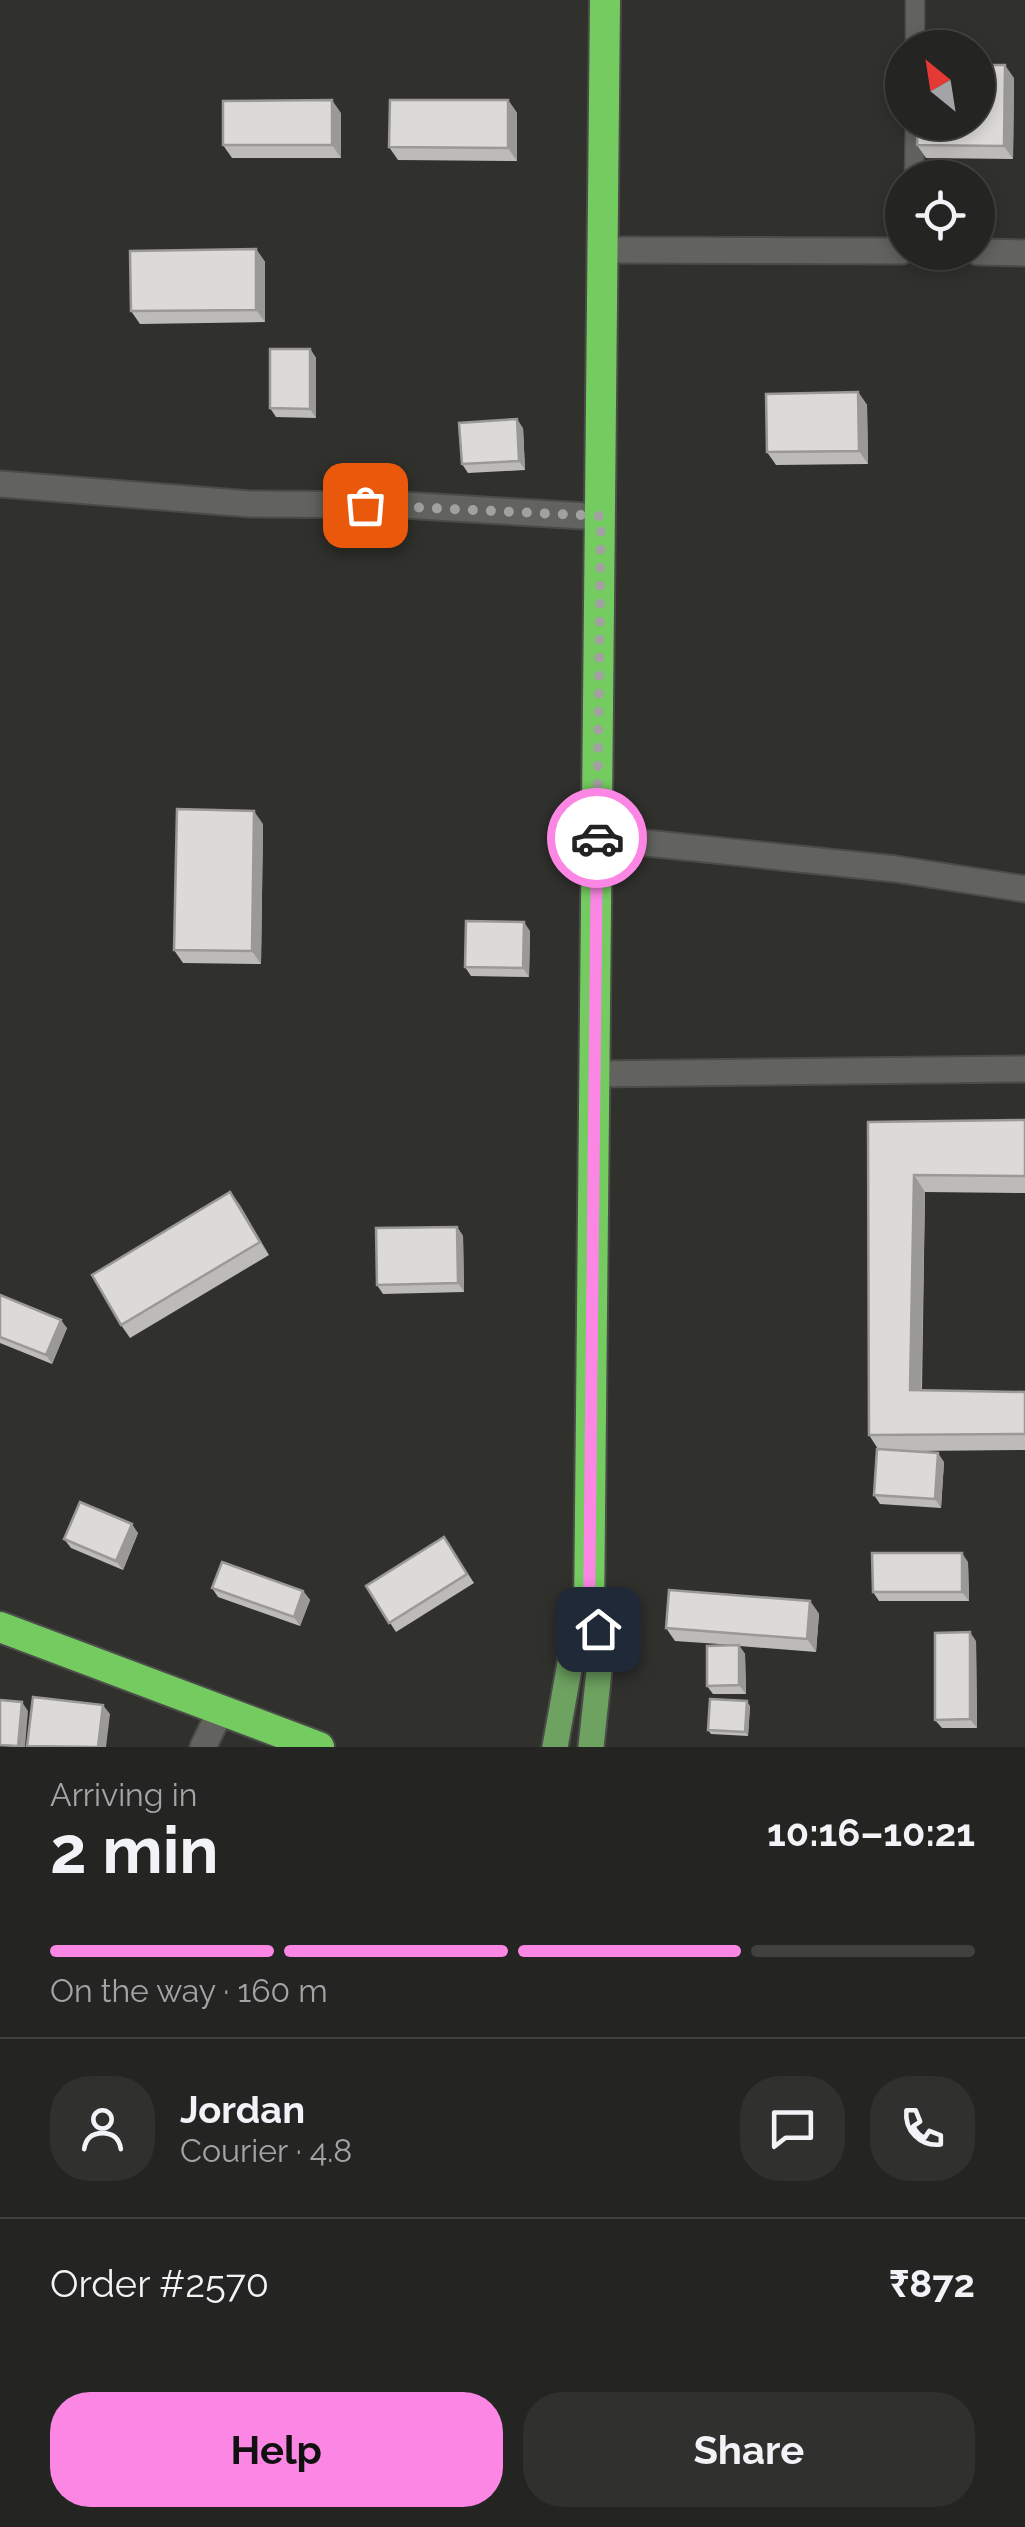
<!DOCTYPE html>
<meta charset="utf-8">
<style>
:root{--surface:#242422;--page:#30302f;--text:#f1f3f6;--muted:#a3a4a5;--line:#414140;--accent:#fb86e4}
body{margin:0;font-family:Raleway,sans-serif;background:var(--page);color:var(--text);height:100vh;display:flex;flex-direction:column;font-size:38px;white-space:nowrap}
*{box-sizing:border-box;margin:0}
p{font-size:32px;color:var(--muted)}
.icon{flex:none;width:55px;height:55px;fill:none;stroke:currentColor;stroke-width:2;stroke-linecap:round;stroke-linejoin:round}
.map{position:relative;height:1747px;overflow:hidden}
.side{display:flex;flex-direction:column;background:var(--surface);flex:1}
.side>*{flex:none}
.needle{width:65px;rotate:330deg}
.buttons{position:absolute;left:885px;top:30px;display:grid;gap:20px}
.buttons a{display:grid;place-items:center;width:110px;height:110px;border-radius:50%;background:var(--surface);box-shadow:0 5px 15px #0003,0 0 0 2px var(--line);font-size:50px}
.pin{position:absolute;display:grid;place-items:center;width:85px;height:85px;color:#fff;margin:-42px;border-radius:20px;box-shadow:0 5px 15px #0006}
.courier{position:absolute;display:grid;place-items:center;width:100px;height:100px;margin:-50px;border:8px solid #fb86e4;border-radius:50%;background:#fff;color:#222;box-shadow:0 2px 12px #0007}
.head em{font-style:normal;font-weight:700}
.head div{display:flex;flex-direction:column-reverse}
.head{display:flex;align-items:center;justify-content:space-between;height:170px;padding:0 50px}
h1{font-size:65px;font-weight:700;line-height:75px}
.bar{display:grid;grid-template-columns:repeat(4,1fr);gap:15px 10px;align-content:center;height:120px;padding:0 50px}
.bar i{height:12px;border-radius:8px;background:var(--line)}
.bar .current{background:var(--accent)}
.bar p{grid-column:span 4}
.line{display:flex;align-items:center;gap:25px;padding:0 50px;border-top:2px solid var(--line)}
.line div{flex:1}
.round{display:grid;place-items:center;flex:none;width:105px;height:105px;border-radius:40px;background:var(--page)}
.action{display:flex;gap:20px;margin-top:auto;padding:20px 50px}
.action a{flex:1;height:115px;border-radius:40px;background:var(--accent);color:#111;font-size:40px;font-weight:700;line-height:115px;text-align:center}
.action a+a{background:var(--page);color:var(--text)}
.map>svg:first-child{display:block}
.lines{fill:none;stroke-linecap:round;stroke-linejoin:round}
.lane-casing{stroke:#4b4b49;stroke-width:21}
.street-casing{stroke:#4b4b49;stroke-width:29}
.primary-casing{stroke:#4b4b49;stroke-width:29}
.highway-casing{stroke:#4b4b49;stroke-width:34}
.lane{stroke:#62625e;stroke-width:18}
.street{stroke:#62625e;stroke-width:25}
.primary{stroke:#6da260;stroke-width:25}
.highway{stroke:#74cc61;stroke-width:30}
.wall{fill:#bdbbb8}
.shaded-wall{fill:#9a9996}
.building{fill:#dcdad6;stroke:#9a9996;stroke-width:2.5}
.done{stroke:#a1a19f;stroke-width:10;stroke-dasharray:0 18}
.route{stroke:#fb86e4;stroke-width:12}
</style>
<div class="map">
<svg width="1025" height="1747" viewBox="0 0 1025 1747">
<rect width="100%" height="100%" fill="#30302d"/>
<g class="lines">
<defs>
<g id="lane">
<path d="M915,48V0"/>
<path d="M914,178L915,122"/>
</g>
<g id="street">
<path d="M604,250L902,251"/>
<path d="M978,252L1025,253"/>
<path d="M0,484L250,504L403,505L601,517"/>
<path d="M598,838L896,869L1025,889"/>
<path d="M595,1074L1025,1069"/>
<path d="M203,1747L221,1710"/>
</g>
<path id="primary" d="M555,1747L574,1641L579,1628L589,1615L598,1629L601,1652L591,1747"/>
<g id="highway">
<path d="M589,1615L605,0"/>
<path d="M0,1627L319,1747"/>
</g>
</defs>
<use href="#lane" class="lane-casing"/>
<use href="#street" class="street-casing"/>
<use href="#primary" class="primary-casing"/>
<use href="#highway" class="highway-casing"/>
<use href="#lane" class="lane"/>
<use href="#street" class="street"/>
<use href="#primary" class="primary"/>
<use href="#highway" class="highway"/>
</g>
<g class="wall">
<path d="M1014,78L1013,159L926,158L917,145Z"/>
<path d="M508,100L517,113V161L398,160L389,147Z"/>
<path d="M341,113V158H232L223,145Z"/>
<path d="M256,249L265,262V322L140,324L131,311Z"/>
<path d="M310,349L316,358V418L276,417L270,408Z"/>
<path d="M858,392L867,405L868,464L776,465L767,452Z"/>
<path d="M523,428L525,470L468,473L462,464Z"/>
<path d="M263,824L261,964L183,963L174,950Z"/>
<path d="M530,931L529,977L471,976L465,967Z"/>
<path d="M1025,1120V1193L925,1192L922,1390L1025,1392V1450L915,1451L944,1462L941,1508L880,1504L874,1495L878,1449L869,1435L868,1122Z"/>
<path d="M230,1192L269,1255L130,1338L121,1325Z"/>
<path d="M457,1227L463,1236L464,1292L383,1294L377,1285Z"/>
<path d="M0,1295L67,1328L52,1364L0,1343Z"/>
<path d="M138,1533L123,1570L71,1548L64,1539Z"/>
<path d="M444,1537L474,1583L396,1632L366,1586Z"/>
<path d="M968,1562L969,1601H879L873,1592Z"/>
<path d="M212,1588L303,1591L310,1600L300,1626L218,1597Z"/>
<path d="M810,1601L819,1614L816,1652L739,1646L745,1654L746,1694H713L707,1686L733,1645L675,1641L666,1628Z"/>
<path d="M976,1641L977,1728H942L935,1720Z"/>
<path d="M750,1706L748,1736L711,1734L708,1730Z"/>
</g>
<g class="shaded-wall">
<path d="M1005,65L1014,78L1013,159L1004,146Z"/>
<path d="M332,100L341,113V158L332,145Z"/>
<path d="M508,100L517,113V161L508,148Z"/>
<path d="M256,249L265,262V322L256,310Z"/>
<path d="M310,349L316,358V418L310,409Z"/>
<path d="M858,392L867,405L868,464L859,451Z"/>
<path d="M517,419L523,428L525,470L519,461Z"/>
<path d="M254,811L263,824L261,964L252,951Z"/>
<path d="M524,922L530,931L529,977L523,968Z"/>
<path d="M914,1175L925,1192L921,1406L910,1390Z"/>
<path d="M230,1192L240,1205L269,1255L260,1242Z"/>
<path d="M457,1227L463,1236L464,1292L458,1283Z"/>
<path d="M61,1320L67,1328L52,1364L46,1355Z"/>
<path d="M938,1453L944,1462L941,1508L935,1499Z"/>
<path d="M132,1524L138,1533L123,1570L116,1561Z"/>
<path d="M962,1553L968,1562L969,1601L962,1592Z"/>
<path d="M303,1591L310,1600L300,1626L294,1617Z"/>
<path d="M810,1601L819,1614L816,1652L807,1639Z"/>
<path d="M970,1632L976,1641L977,1728L970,1719Z"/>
<path d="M739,1645L745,1654L746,1694L739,1685Z"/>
<path d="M747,1701L750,1706L748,1736L745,1732Z"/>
<path d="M22,1702L28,1711L25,1747H19Z"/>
<path d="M103,1705L110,1714L106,1747H98Z"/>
</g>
<g class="building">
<path d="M978,65H1005L1004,146L917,145L918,122H978Z"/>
<path d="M332,100V145H223V101Z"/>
<path d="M390,100H508V148L389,147Z"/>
<path d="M256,249V310L131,311L130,251Z"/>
<path d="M270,349H310V409L270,408Z"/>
<path d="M858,392L859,451L767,452L766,394Z"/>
<path d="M517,419L519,461L462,464L459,423Z"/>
<path d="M177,809L254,811L252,951L174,950Z"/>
<path d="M466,921L524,922L523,968L465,967Z"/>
<path d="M1025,1120V1176L914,1175L910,1390L1025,1392V1434L869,1435L868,1122Z"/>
<path d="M230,1192L260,1242L121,1325L92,1275Z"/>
<path d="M457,1227L458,1283L377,1285L376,1228Z"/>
<path d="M0,1295L61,1320L46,1355L0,1337Z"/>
<path d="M877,1449L938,1453L935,1499L874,1495Z"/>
<path d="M80,1502L132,1524L116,1561L64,1539Z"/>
<path d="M444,1537L467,1574L389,1623L366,1586Z"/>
<path d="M872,1553H962V1592H873Z"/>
<path d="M222,1562L303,1591L294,1617L212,1588Z"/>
<path d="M669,1590L810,1601L807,1639L666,1628Z"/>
<path d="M970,1632V1719L935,1720V1633Z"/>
<path d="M739,1645V1685L707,1686V1646Z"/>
<path d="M33,1697L103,1705L98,1747L27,1746Z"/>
<path d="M710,1699L747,1701L745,1732L708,1730Z"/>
<path d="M0,1700L22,1702L18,1746L0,1745Z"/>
</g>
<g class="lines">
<path class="done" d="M365,505L601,516L597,838"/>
<path class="route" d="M597,838L589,1615L598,1629"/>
</g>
</svg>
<div class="buttons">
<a><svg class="needle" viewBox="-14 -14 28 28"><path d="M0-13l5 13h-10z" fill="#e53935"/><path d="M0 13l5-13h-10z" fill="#a3a4a5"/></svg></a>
<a><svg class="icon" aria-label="locate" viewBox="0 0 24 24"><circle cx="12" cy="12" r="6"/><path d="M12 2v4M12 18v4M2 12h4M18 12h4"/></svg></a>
</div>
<div class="pin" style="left:365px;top:505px;background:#ea580c"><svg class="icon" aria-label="bag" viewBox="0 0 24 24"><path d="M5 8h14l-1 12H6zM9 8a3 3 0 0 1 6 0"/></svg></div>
<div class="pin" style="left:598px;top:1629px;background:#1f2937"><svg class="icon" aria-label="home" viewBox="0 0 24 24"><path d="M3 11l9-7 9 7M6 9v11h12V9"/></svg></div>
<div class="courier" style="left:597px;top:838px"><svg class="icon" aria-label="car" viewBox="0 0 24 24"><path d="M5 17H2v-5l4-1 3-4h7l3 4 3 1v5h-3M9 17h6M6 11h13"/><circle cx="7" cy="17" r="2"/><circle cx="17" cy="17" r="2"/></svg></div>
</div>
<section class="side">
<div class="head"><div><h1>2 min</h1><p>Arriving in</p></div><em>10:16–10:21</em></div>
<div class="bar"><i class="current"></i><i class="current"></i><i class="current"></i><i></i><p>On the way · 160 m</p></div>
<div class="line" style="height:180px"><a class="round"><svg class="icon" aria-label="person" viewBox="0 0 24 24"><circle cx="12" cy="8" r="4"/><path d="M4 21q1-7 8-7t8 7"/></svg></a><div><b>Jordan</b><p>Courier · 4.8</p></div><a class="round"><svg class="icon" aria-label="chat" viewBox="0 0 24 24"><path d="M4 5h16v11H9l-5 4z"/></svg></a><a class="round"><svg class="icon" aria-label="phone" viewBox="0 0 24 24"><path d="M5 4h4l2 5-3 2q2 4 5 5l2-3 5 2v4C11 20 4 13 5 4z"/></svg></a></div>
<div class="line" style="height:130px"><div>Order #2570</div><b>₹872</b></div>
<div class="action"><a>Help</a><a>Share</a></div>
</section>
